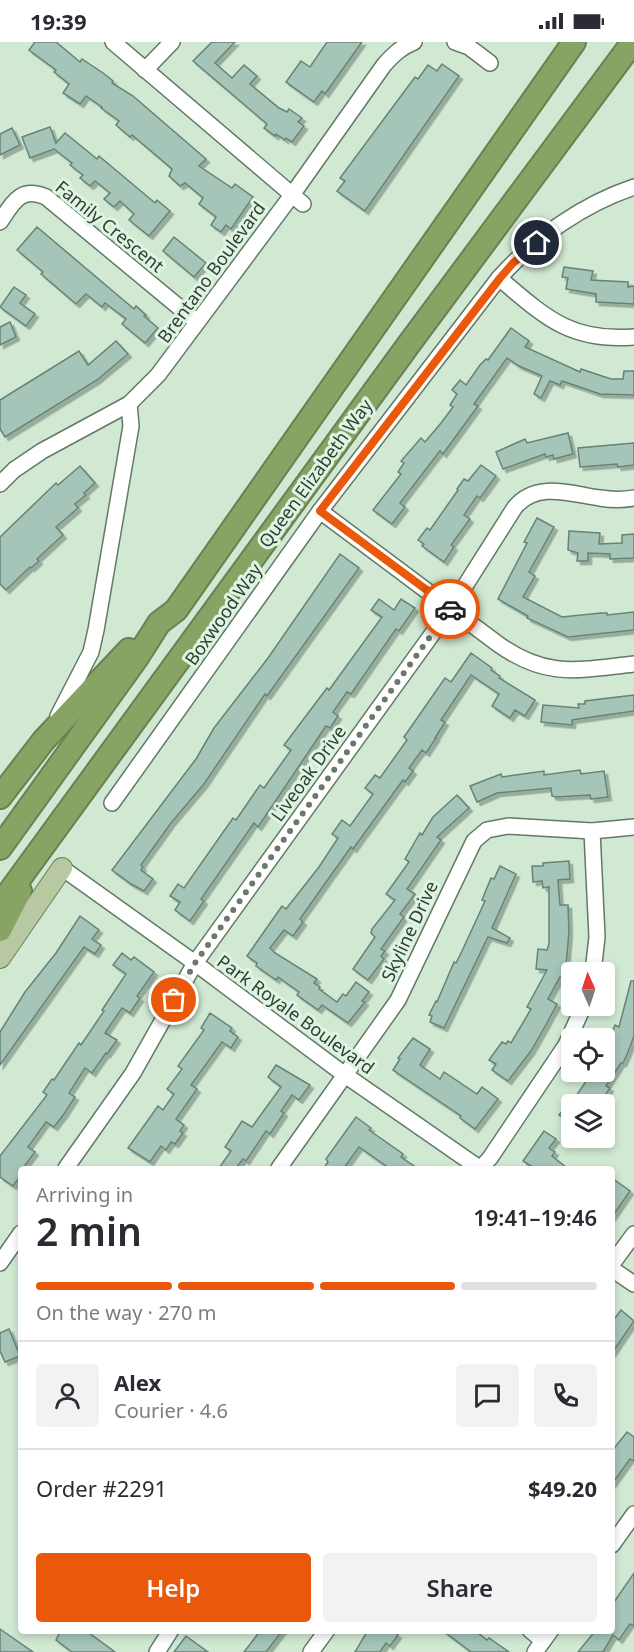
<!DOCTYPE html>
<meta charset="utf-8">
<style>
:root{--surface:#fff;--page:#f2f2f3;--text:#2b2b33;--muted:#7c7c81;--line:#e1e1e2;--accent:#ea580c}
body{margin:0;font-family:"Noto Sans",sans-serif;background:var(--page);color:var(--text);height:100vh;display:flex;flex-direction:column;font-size:22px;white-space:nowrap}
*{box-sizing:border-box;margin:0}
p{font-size:20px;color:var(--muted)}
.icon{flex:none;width:33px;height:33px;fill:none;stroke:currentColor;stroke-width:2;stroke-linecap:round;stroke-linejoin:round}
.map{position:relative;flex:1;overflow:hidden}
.sheet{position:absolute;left:18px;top:1124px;width:597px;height:468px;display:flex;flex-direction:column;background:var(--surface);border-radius:6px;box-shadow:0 3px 9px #0003}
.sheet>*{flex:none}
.needle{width:39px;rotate:357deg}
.fabs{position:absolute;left:561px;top:920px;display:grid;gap:12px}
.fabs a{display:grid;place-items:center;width:54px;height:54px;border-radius:6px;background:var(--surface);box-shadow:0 3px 9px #0003;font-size:30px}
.pin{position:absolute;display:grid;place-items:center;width:51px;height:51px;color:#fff;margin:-26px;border:3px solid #fff;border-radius:50%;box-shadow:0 2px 6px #0007}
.courier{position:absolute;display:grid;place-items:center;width:60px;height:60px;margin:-30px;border:4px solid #ea580c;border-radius:50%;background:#fff;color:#222;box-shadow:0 2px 8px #0007}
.headline em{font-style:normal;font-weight:600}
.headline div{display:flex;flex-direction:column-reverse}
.headline{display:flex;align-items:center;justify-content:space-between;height:102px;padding:0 18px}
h1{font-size:39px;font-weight:600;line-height:45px}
.bar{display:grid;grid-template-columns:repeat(4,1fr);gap:9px 6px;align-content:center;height:72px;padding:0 18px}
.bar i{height:8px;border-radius:4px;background:var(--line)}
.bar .on{background:var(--accent)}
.bar p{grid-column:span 4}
.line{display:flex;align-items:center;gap:15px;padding:0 18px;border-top:2px solid var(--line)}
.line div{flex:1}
.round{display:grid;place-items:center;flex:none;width:63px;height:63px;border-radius:6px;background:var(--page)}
.button{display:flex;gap:12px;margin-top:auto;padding:12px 18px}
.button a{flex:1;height:69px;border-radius:6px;background:var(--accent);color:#fff;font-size:24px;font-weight:600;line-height:69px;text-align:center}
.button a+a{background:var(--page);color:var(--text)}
.status{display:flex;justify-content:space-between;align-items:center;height:42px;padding:0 30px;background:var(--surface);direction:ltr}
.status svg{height:16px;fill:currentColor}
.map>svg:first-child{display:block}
.building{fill:#a5c5b8;stroke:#658377;stroke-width:1.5;filter:url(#shadow)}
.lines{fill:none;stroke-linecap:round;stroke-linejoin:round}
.minor-casing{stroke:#637966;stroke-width:18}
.major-casing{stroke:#6a8054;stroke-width:22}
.highway-casing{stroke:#6a8054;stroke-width:26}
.minor{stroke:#fff;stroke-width:15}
.major{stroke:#b7c8a2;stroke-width:20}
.highway{stroke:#87a464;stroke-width:22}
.done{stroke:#6b796c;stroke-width:6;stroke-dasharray:0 10.8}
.route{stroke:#ea580c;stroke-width:8}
.labels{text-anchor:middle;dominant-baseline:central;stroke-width:6;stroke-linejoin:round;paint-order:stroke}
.street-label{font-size:18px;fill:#343d35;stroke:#def6e1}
</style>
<div class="status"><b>19:39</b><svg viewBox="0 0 49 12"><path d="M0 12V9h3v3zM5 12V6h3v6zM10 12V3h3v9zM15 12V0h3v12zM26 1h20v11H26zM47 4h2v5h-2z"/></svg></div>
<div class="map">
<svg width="634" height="1610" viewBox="0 0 634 1610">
<defs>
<filter id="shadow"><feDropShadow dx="3.5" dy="3.5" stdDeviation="0" flood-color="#0004"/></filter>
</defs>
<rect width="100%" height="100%" fill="#d1e9d3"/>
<g class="building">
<path d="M35,0H56L80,20L82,17L103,31L113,39L112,41L133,54L206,117L199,124L232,146L235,142L253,155L231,187L226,183L221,190L211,183L216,175L199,162L203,156L185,141L180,144L169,134L172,127L132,93L130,95L116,83L119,79L101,66L102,65L86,54L80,62L63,51L69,42L54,30L56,28L29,8Z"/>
<path d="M212,0H235L215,21L232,36L244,23L257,34L250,42L279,66L287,70L289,67L302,76L298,80L304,84L292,100L286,96L285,98L276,92L275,94L264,86L267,82L193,19Z"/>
<path d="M327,0H362L325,52L322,49L314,60L286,40L301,19L310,25Z"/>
<path d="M442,22L459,34L365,169L337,149L345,139L340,136L415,35L418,37L428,23L437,29Z"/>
<path d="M50,85L56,101L65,91L97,117L99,114L155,161L157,158L170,169L149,194L129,178L134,172L120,159L114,165L104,157L110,151L95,139L90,144L80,136L83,133L70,123L72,121L54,107L30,116L22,95Z"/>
<path d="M12,86L20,103L0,113V92Z"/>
<path d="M37,185L134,267L136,264L146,273L144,274L158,286L145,301L122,282L126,277L105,261L102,265L86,252L76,262L41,232L43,230L17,208Z"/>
<path d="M174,195L206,221L194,235L163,209Z"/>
<path d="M564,225L593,229L591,238L628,240V245L634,244V262L596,260V252L566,247L568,236L562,235Z"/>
<path d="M14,245L26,253L20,261L35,272L26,284L0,265Z"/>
<path d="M10,280L16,295L0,303V285Z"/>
<path d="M511,286L529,299L525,305L580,330L581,327L611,337H623L624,329H634V353L600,352L562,339L560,343L550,339L541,356L534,352L542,334L519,324L507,316L474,362L478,364L443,412L440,409L400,461L405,465L392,482L373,468L401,432L398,430L404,421L401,419L421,396L425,400L441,381L453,365L450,363L457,352L452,348L460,338L466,343L480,323L486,317L488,318Z"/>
<path d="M116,299L128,312L97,338L5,395L0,387V358L79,309L88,323Z"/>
<path d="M568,391L573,412L554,417L553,413L546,415L545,412L503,427L496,410L525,397L527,401Z"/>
<path d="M634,401V423L618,425L617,422L580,425L578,406Z"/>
<path d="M481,423L496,434L480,456L477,454L464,473L470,477L451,503L454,505L444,520L422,504L424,502L418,498L427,486L430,488L458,448L457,447L464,437L468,439Z"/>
<path d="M80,424L95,441L84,451L86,453L75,462L78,466L56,485L63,493L37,517L39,519L31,526L30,525L6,548L0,542V495L56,441L58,443Z"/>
<path d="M537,476L554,485L529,530L535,534L523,555L562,575L601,571H607V573L634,570V588L568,595L527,576L528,574L498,557L527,501L524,500Z"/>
<path d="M569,489L600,491L599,502L622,501V493L634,492V516L610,517V512L588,511V519H577L578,511L568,508Z"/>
<path d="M340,512L359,526L267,654L265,652L204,742L171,781L141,823L143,825L141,828L153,837L144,849L131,842L112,828L196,717L214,686L268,616Z"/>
<path d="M379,557L394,568L401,557L415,566L399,589L396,587L351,652L347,650L333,670L338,674L330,686L326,684L258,785L254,781L201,857L204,859L190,879L175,868L180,860L170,854L178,842L184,846L233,776L236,778L260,743L264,746L291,708L284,703L327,646L329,648L382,575L371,568Z"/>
<path d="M471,611L492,626L491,628L500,634L499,636L535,658L525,674L515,668L510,676L492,664L499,652L471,633L441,678L445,680L435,696H436L426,711L422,708L409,726L413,729L405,740L403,738L353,807L351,805L300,877L303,880L293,894L284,888L270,906L275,911L317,937L314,941L320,945L319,947L337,960L343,952L346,954L356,940L369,950L362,959L365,960L348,981L322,963L318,968L297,953L299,950L278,935L276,938L256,924L257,921L247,914L282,864L286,867L319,825L338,796L332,792L342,778L350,784L373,752L365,746L375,733L380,736L407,698L404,695L445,636L451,640Z"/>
<path d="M634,653V669L572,678V683L541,680L543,663L579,666L578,662H585V659Z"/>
<path d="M580,728L581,732L604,729L608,755L591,757L590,753L556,755L552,754L551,746L497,751L477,760L470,744L501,732L502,735L544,729V733Z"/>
<path d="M457,753L469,766L437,795L441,798L407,847L415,852L400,872L404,875L381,907L385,909L381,914L384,917L368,938L353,927L375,895L371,891L372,887L395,858L386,852L409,820L405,817L420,791L422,793L433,775Z"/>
<path d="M569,819L570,837L558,838L560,863H568L569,890L565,935H560L548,957L557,962L547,981L531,1009L508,1039L492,1028L496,1022L489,1018L502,1000L506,1002L508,999L511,1001L531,967L527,965L547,928L536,927L538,907L547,908L549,902V845L543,846L542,839L533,840L532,824H543V821Z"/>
<path d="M500,824L516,832L492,886L510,896L507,901L488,895L444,986L430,980L432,974L429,973L436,959L437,960L454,920L456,921L462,909L485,859L482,858L491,836L494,837Z"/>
<path d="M80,874L99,888L92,897L101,903L95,912L84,905L0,1023V990L25,950L56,911Z"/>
<path d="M122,911L131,918L134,915L154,930L137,954L140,956L130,971L122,966L105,991L117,998L107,1012L106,1011L92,1031L85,1026L69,1051L75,1055L64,1072L54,1085L46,1080L28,1105L35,1110L23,1126H21V1133L13,1144L0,1135V1114L47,1053L43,1050L52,1037L54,1038L79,1001L81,1003L104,969L102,968L126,932L113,923Z"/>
<path d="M631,939H634V994L628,1010L623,1021H621L606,1044L610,1046L602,1058L599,1056L594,1062H572V1083L559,1073L572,1057V1060L593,1029H604V1012L615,983L619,985Z"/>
<path d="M210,971L232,986L230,989L238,995L231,1006L222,1000L191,1043L197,1047L176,1077L184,1083L180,1089L183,1091L175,1102L171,1100L166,1108L161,1104L150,1120L128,1106L158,1064L163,1068L174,1052L167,1047L182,1027L178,1024L204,988L201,986Z"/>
<path d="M413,996L430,1007L420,1023L440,1037L444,1030L477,1052L482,1045L498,1057L475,1087L460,1076L461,1074L393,1028L400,1017L398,1016Z"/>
<path d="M276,1023L310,1043L299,1058L292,1053L281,1069L284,1071L270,1092L266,1089L246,1119L243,1117L236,1126H219L231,1109L225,1105L242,1079L252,1085L281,1045L268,1035Z"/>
<path d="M356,1075L371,1086L369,1088L403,1112L401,1115L417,1126H389L359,1105L344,1126H324L328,1120L326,1117Z"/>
<path d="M544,1089L556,1097L549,1106L555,1110L552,1114L567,1126H534L523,1119Z"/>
<path d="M612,1136L630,1149L612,1175Z"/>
<path d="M621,1268L634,1279L612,1311V1280Z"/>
<path d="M9,1287L20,1314L5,1320L0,1309V1291Z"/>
<path d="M627,1390L634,1395V1419L630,1417L612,1442V1409Z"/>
<path d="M634,1531V1584L630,1582L619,1598L613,1593L603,1610H578L596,1588H612V1563Z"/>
<path d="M0,1587L33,1610H0Z"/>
<path d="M61,1588H85L115,1610H72L56,1598Z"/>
<path d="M261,1588H283L266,1610H244Z"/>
<path d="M368,1588H391L398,1593L390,1604L386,1601L380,1610H355Z"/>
<path d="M442,1588H474L487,1598L489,1596L492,1598L509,1610H471Z"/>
<path d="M186,1594L208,1610H174Z"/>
</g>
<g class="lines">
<defs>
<g id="minor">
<path d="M113,0L303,162"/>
<path d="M455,0L469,5L490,21"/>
<path d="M145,28L172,0"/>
<path d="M0,180C13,161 20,144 46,155L197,280"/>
<path d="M499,236C545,275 570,300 634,295"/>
<path d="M0,442L14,428L42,409L129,362L158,333L292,153L384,23C393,13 401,5 414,0"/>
<path d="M320,469L498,602C547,637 578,628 634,622"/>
<path d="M58,674L91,610L96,588L131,384L129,362"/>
<path d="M112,761L320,469L499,236C535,196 583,162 634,145"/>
<path d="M592,789L597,895L593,930"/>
<path d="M62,826L195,921L345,1033L479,1126"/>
<path d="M66,1126L133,1031L195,921L451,566L515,465C537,439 571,452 600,456C612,458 623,458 634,456"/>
<path d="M279,1126L398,958L474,799L487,788L508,784L592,789L634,785"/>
<path d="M481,1126L490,1116L566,1003L584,963"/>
<path d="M0,1221L21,1191"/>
<path d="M612,1222L634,1192"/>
<path d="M612,1227L634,1242"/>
<path d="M612,1503L634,1472"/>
<path d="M530,1588L543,1599"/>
<path d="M157,1610L171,1588"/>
<path d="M311,1610L327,1588"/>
<path d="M535,1610L551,1588"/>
</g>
<path id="major" d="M0,916L62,826"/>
<g id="highway">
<path d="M0,755L44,698L129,608"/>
<path d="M0,806L136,617L159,581L176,568L574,0"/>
<path d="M0,863L409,302L633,0"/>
<path d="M0,888L20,849"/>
</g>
</defs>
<use href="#minor" class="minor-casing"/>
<use href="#major" class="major-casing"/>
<use href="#highway" class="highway-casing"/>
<use href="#minor" class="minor"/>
<use href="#major" class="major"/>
<use href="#highway" class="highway"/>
</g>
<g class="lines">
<path class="done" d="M174,958L195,921L450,567"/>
<path class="route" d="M450,567L451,566L320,469L500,236L513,221L537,201"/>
</g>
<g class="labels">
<g class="street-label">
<text transform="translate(110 184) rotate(39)">Family Crescent</text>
<text transform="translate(211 230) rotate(-54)">Brentano Boulevard</text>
<text transform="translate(315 431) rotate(-54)">Queen Elizabeth Way</text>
<text transform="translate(223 572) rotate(-55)">Boxwood Way</text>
<text transform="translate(308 731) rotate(-54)">Liveoak Drive</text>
<text transform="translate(409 889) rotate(-65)">Skyline Drive</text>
<text transform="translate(296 972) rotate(36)">Park Royale Boulevard</text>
</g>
</g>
</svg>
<div class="fabs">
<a><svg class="needle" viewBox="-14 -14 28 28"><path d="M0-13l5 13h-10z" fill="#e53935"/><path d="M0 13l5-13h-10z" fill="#7c7c81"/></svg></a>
<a><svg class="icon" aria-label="locate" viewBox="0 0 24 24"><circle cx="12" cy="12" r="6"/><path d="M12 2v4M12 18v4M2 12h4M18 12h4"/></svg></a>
<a><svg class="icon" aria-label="layers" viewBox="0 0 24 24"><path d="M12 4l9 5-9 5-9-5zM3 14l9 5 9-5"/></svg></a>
</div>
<div class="pin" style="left:174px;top:958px;background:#ea580c"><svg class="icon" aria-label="bag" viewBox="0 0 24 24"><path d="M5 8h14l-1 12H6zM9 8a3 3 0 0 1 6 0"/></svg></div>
<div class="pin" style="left:537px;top:201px;background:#1f2937"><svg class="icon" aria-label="home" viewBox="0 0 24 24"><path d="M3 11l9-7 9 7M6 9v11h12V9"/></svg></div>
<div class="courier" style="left:450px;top:567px"><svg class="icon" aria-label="car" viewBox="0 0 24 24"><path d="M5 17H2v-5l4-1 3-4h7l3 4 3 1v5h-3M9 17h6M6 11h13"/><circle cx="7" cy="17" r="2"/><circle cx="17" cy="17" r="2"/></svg></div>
<section class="sheet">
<div class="headline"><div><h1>2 min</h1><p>Arriving in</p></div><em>19:41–19:46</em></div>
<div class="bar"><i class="on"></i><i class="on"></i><i class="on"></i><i></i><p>On the way · 270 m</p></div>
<div class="line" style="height:108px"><a class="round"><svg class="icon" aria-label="person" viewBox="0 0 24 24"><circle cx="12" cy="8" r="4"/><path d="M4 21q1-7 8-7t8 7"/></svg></a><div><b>Alex</b><p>Courier · 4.6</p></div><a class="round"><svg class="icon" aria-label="chat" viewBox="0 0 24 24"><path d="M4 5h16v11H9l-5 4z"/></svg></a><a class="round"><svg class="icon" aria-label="phone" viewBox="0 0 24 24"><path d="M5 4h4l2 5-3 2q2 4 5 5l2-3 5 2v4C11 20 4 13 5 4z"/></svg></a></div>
<div class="line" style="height:78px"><div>Order #2291</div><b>$49.20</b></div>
<div class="button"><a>Help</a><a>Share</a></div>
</section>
</div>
